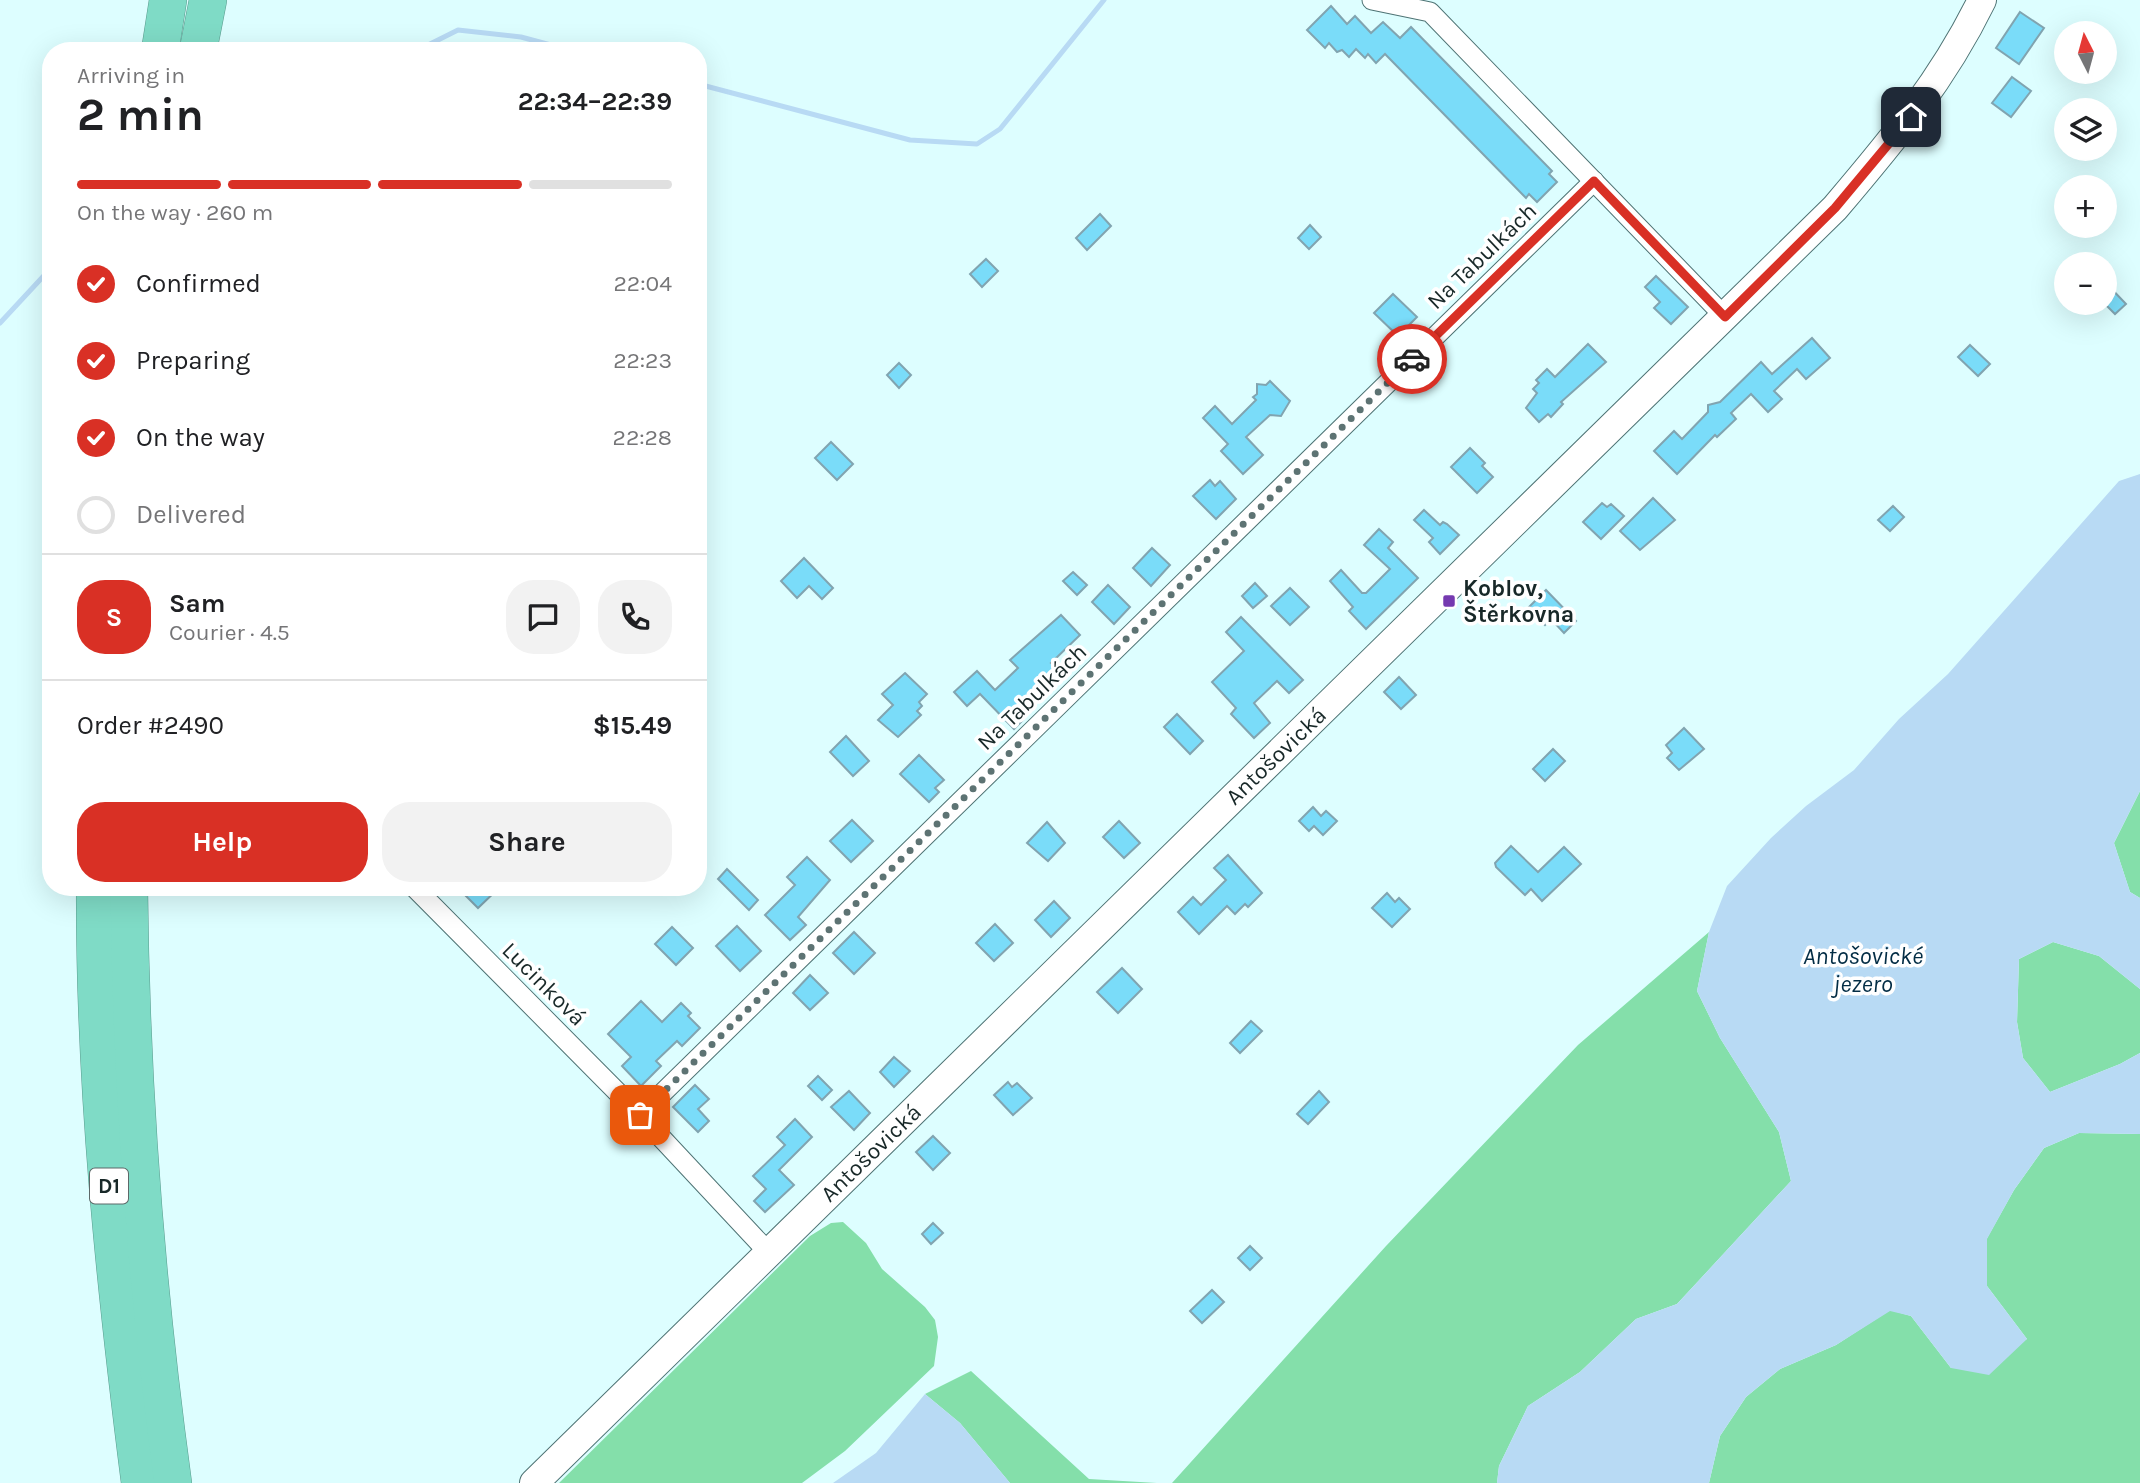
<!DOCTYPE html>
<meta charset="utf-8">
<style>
:root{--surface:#fff;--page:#f2f2f2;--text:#202124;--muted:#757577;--line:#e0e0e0;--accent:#d93025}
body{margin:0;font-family:Karla,sans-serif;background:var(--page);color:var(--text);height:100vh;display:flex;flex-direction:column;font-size:26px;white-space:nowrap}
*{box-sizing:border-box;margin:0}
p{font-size:23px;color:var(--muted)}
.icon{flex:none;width:38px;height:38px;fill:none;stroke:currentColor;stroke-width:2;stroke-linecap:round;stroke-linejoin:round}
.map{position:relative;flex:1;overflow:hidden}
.drawer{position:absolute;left:42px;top:42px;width:665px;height:854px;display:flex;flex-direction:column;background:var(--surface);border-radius:28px;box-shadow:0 7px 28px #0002}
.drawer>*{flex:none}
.needle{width:46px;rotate:354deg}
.buttons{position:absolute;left:2054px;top:21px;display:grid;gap:14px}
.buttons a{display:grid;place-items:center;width:63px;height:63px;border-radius:50%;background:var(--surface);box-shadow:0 7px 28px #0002;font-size:35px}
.pin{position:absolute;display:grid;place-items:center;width:60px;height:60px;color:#fff;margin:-30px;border-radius:14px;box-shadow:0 4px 10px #0006}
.courier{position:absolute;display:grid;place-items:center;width:70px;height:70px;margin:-35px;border:5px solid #d93025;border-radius:50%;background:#fff;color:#222;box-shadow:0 2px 9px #0007}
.overview em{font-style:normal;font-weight:700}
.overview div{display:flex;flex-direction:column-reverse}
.overview{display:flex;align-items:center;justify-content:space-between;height:119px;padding:0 35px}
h1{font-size:46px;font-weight:700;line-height:52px}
.bar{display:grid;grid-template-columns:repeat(4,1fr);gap:10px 7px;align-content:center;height:84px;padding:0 35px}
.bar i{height:9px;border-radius:5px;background:var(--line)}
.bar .on{background:var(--accent)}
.bar p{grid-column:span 4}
.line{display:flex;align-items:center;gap:18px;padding:0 35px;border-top:2px solid var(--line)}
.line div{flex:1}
.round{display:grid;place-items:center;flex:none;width:74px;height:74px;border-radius:28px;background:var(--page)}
ol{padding:0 35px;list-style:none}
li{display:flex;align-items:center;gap:21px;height:77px}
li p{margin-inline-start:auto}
li .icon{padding:7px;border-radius:50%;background:var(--accent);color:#fff;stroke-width:4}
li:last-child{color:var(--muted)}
li i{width:38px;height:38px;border:4px solid var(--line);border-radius:50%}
.primary-button{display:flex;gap:14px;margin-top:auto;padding:14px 35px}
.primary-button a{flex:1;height:80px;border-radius:28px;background:var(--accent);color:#fff;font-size:28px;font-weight:700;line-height:80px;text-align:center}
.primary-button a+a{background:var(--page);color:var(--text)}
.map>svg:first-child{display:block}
.green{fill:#84dfaa}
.water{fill:#b8daf4}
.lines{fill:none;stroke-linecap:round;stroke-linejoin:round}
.stream{stroke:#b8daf4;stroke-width:5}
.building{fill:#7adcf9;stroke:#81a4b0;stroke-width:2}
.street-casing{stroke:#4e7374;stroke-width:21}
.secondary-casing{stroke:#4e7374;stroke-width:30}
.highway-casing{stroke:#5b9c8f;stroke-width:38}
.street{stroke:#fff;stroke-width:19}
.secondary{stroke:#fff;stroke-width:28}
.highway{stroke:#7fdbc6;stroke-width:37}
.done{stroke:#5d7373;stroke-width:7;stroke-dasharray:0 12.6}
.route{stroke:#d93025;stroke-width:9}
.poi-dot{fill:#753ab0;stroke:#fff;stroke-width:2.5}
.labels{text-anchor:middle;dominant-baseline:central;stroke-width:7;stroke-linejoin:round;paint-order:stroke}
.shield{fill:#fff;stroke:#5d6868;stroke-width:2}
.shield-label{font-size:21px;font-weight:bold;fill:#182828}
.street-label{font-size:23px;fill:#182828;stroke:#fff}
.poi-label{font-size:23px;font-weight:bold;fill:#182828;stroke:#fff;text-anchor:start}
.water-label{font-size:24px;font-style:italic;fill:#032d45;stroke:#fff}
</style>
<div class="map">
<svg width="2140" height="1483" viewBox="0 0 2140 1483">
<rect width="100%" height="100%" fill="#ddfeff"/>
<g class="green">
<path d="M2140,791V898L2130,892L2114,843Z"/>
<path d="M1709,932L1697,991L1720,1038L1779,1132L1791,1181L1677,1304L1636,1319L1580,1372L1528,1406L1499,1466L1497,1483H1172L1386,1246L1578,1045Z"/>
<path d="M2053,942L2099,956L2140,989V1053L2120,1064L2050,1092L2023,1058L2017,1022L2019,959Z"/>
<path d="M2079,1133L2140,1134V1483H1709L1720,1436L1746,1397L1780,1369L1836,1345L1890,1310L1911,1316L1951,1368L2027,1339L1987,1286L1986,1240L2014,1190L2044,1148Z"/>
<path d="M843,1222L866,1243L882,1269L925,1307L935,1320L938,1337L934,1366L845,1451L802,1483H559L810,1236L831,1223Z"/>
<path d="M971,1371L1089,1479L1157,1483H1010L960,1423L925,1394Z"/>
</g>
<g class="water">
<path d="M2140,474V791L2114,843L2130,892L2140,898V989L2099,956L2053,942L2019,959L2017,1022L2023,1058L2050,1092L2120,1064L2140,1053V1134L2079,1133L2044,1148L2014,1190L1987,1239V1286L2027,1339L1989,1375L1951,1368L1911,1316L1890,1311L1836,1345L1780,1369L1746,1397L1720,1436L1709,1483H1497L1499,1466L1528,1406L1580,1372L1636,1319L1677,1304L1791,1181L1779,1132L1720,1038L1697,991L1709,932L1727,886L1771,838L1806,806L1854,770L1899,719L1948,674L2119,481Z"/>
<path d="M925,1394L960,1423L1010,1483H833L876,1453Z"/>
</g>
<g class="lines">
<g class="stream">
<path d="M416,51L458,30L521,37L573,51"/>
<path d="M698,84L910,140L977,144L1000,129L1104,0"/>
<path d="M0,323L51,268"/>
</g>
</g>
<g class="building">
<path d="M1331,6L1347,24L1355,16L1371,33L1383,22L1400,38L1411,27L1552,171L1549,174L1557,182L1537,202L1529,194L1526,198L1385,54L1376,63L1368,54L1365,58L1356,49L1349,57L1342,50L1337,52L1329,43L1325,48L1307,30Z"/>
<path d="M2020,12L2044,28L2019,64L1996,48Z"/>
<path d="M2012,77L2031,91L2011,117L1992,103Z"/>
<path d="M1100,214L1111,226L1087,250L1076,238Z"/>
<path d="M1310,225L1321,237L1309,249L1298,238Z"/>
<path d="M986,259L998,271L982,287L970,274Z"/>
<path d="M1656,276L1688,307L1671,324L1654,308L1660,302L1645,287Z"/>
<path d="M2105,282L2126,304L2115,314L2105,304Z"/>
<path d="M1393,294L1417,317L1398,336L1374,313Z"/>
<path d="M1812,338L1830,358L1806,379L1797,369L1774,391L1782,399L1768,412L1751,394L1731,413L1736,419L1717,437L1715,435L1677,474L1654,451L1674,431L1682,439L1708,412V405L1720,402L1761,362L1772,374Z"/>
<path d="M1588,344L1606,362L1561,402L1563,404L1551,417L1548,414L1539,422L1526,408L1537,393L1533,389L1539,383L1536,380L1547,369L1555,377Z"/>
<path d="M1970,345L1990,364L1978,376L1958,357Z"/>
<path d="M899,363L911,375L899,388L887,375Z"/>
<path d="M1270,381L1290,401L1281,416L1270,415L1246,437L1263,455L1243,474L1221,451L1228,444L1203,418L1215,406L1232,424L1256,400L1253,397L1257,394V384L1266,385Z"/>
<path d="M831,442L853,464L837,480L815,458Z"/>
<path d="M1470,448L1485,463L1482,466L1493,477L1477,493L1451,467Z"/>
<path d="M1210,480L1215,486L1220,481L1236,499L1216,519L1193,496Z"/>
<path d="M1653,498L1675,520L1640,550L1620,531Z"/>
<path d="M1602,503L1607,507L1611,504L1624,516L1601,539L1583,522Z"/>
<path d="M1893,506L1904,517L1890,531L1878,520Z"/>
<path d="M1424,510L1440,525L1443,522L1447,524L1459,535L1440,554L1429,542L1433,538L1414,520Z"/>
<path d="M1379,529L1393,542L1388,548L1418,578L1366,629L1349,611L1353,607L1330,581L1341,570L1362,593H1366L1390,569L1364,545Z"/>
<path d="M1152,548L1170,565L1151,586L1133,568Z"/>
<path d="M804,558L833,588L822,599L809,586L797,598L781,581Z"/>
<path d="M1073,572L1087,585L1077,595L1063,581Z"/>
<path d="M1255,583L1267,596L1253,608L1242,596Z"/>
<path d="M1108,585L1130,607L1114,624L1092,602Z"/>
<path d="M1290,588L1309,607L1290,625L1271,606Z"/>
<path d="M1546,590L1576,621L1564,633L1551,619L1545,625L1528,608Z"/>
<path d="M1061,615L1080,635L1051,663L1057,668L1022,702L1027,707L1019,715L1023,720L1014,729L980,694L967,706L954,692L977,671L995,690L1018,668L1010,660Z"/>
<path d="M1241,617L1303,680L1289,693L1277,681L1254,703L1270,723L1254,738L1231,714L1236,708L1212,682L1244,651L1226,632Z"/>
<path d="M905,673L927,694L919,702L922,706L917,711L921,715L898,737L878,720L893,705L882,694Z"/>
<path d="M1399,677L1416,695L1401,709L1384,692Z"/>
<path d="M1177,714L1203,741L1190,754L1164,727Z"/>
<path d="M1684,728L1704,749L1679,770L1667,758L1672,753L1666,745Z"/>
<path d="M846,736L869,761L853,776L830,752Z"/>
<path d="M1553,749L1565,761L1545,781L1533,769Z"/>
<path d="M919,755L944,780L935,788L939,792L929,802L900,774Z"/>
<path d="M1313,807L1321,816L1326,811L1337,821L1323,835L1314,826L1309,831L1299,821Z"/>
<path d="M852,820L873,841L851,862L830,841Z"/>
<path d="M1119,821L1140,843L1124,858L1103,837Z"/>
<path d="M1047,822L1065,843L1048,861L1027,843Z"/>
<path d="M1511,846L1538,872L1564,847L1581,864L1542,901L1531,889L1525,895L1496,867L1495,863Z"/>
<path d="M1228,855L1262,893L1248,907L1245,904L1235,914L1227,906L1199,934L1178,912L1193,897L1201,905L1226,880L1214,868Z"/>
<path d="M807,857L830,880L798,917L806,925L790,940L765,915L795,885L787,877Z"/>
<path d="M727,869L758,900L749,910L718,879Z"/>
<path d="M457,887H500L478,908Z"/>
<path d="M1387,893L1395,902L1399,898L1410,909L1392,927L1372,908Z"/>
<path d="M1054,901L1070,918L1051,937L1035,920Z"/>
<path d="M995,924L1013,943L994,961L976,943Z"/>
<path d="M737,926L761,951L740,971L716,946Z"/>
<path d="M672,927L693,948L676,965L655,944Z"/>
<path d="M854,932L875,953L854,974L833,953Z"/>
<path d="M1122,968L1142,989L1118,1013L1097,992Z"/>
<path d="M810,975L828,993L810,1010L793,993Z"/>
<path d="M641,1001L662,1022L681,1003L691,1013L688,1016L700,1028L682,1046L677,1041L656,1061L661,1066L641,1086L622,1066L631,1057L608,1034Z"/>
<path d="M1251,1021L1262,1031L1240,1053L1230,1043Z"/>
<path d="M894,1057L910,1071L894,1087L880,1072Z"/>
<path d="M818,1076L832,1090L822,1100L808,1086Z"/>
<path d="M1008,1082L1012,1087L1017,1083L1032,1098L1013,1115L994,1095Z"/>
<path d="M695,1085L709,1099L698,1109L709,1121L698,1132L673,1107Z"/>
<path d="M849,1091L870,1113L854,1130L831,1107Z"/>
<path d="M1319,1091L1329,1102L1308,1124L1297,1114Z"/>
<path d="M795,1119L812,1137L779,1170L794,1185L765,1212L754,1201L766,1189L753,1176L785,1145L777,1137Z"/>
<path d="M933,1136L950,1153L933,1170L916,1152Z"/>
<path d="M933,1223L943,1233L931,1244L922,1234Z"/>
<path d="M1250,1246L1262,1258L1250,1270L1238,1258Z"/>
<path d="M1212,1290L1224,1302L1202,1323L1190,1311Z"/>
</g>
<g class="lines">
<defs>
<g id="street">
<path d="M1372,0L1430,12L1725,317"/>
<path d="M414,887L640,1115"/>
<path d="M769,1253L640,1115L1594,181"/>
</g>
<path id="secondary" d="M534,1483L1835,208C1892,141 1943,80 1982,0"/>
<g id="highway">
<path d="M160,51L168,0"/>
<path d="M198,51L208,0"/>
<path d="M95,887C94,1084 115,1288 140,1483"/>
<path d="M129,887C131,1087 146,1286 173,1483"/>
</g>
</defs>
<use href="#street" class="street-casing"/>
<use href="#secondary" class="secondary-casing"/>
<use href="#highway" class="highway-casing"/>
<use href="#street" class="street"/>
<use href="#secondary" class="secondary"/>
<use href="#highway" class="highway"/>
</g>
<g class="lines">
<path class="done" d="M640,1115L1412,359"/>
<path class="route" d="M1412,359L1594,181L1725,317L1835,208L1911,117"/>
</g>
<rect class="poi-dot" x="1442" y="594" width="14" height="14" rx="3.5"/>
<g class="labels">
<rect class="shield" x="90" y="1168.5" width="38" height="35" rx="5"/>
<g class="shield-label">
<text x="109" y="1186">D1</text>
</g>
<g class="street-label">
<text transform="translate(1482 256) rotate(-44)">Na Tabulkách</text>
<text transform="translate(1032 697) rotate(-44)">Na Tabulkách</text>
<text transform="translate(1276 756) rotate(-44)">Antošovická</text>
<text transform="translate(544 984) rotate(45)">Lucinková</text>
<text transform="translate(871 1153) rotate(-44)">Antošovická</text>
</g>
<g class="poi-label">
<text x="1463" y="588">Koblov,<tspan x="1463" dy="26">Štěrkovna</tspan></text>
</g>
<g class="water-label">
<text x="1863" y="956">Antošovické<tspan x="1863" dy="28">jezero</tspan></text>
</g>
</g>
</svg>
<div class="buttons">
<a><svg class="needle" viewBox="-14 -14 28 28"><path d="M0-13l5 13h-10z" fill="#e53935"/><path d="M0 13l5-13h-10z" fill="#757577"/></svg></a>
<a><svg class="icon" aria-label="layers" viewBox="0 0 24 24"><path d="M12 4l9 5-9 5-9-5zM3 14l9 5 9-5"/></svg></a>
<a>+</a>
<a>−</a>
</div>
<div class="pin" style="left:640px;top:1115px;background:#ea580c"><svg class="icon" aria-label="bag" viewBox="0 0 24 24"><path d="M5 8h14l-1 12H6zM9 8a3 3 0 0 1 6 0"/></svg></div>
<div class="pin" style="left:1911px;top:117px;background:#1f2937"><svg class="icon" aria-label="home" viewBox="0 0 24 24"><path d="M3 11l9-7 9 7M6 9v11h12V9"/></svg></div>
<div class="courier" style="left:1412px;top:359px"><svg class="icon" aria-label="car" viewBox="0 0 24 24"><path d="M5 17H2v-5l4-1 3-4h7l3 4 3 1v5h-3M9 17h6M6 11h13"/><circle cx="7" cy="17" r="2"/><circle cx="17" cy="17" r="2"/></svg></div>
<section class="drawer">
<div class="overview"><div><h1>2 min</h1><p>Arriving in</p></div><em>22:34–22:39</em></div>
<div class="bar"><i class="on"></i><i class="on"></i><i class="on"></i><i></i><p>On the way · 260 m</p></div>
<ol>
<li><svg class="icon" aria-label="check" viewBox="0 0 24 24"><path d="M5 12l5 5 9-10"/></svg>Confirmed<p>22:04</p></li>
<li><svg class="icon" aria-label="check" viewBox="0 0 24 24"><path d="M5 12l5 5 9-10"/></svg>Preparing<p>22:23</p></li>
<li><svg class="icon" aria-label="check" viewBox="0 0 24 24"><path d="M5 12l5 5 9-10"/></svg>On the way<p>22:28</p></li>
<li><i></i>Delivered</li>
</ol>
<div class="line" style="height:126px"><b class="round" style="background:var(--accent);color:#fff">S</b><div><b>Sam</b><p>Courier · 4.5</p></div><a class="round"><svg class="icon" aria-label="chat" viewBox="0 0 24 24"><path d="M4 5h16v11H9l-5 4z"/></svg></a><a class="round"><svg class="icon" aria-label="phone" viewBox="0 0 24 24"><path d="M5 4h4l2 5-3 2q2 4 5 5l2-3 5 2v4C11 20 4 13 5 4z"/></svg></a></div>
<div class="line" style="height:91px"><div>Order #2490</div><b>$15.49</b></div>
<div class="primary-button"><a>Help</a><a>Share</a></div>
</section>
</div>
